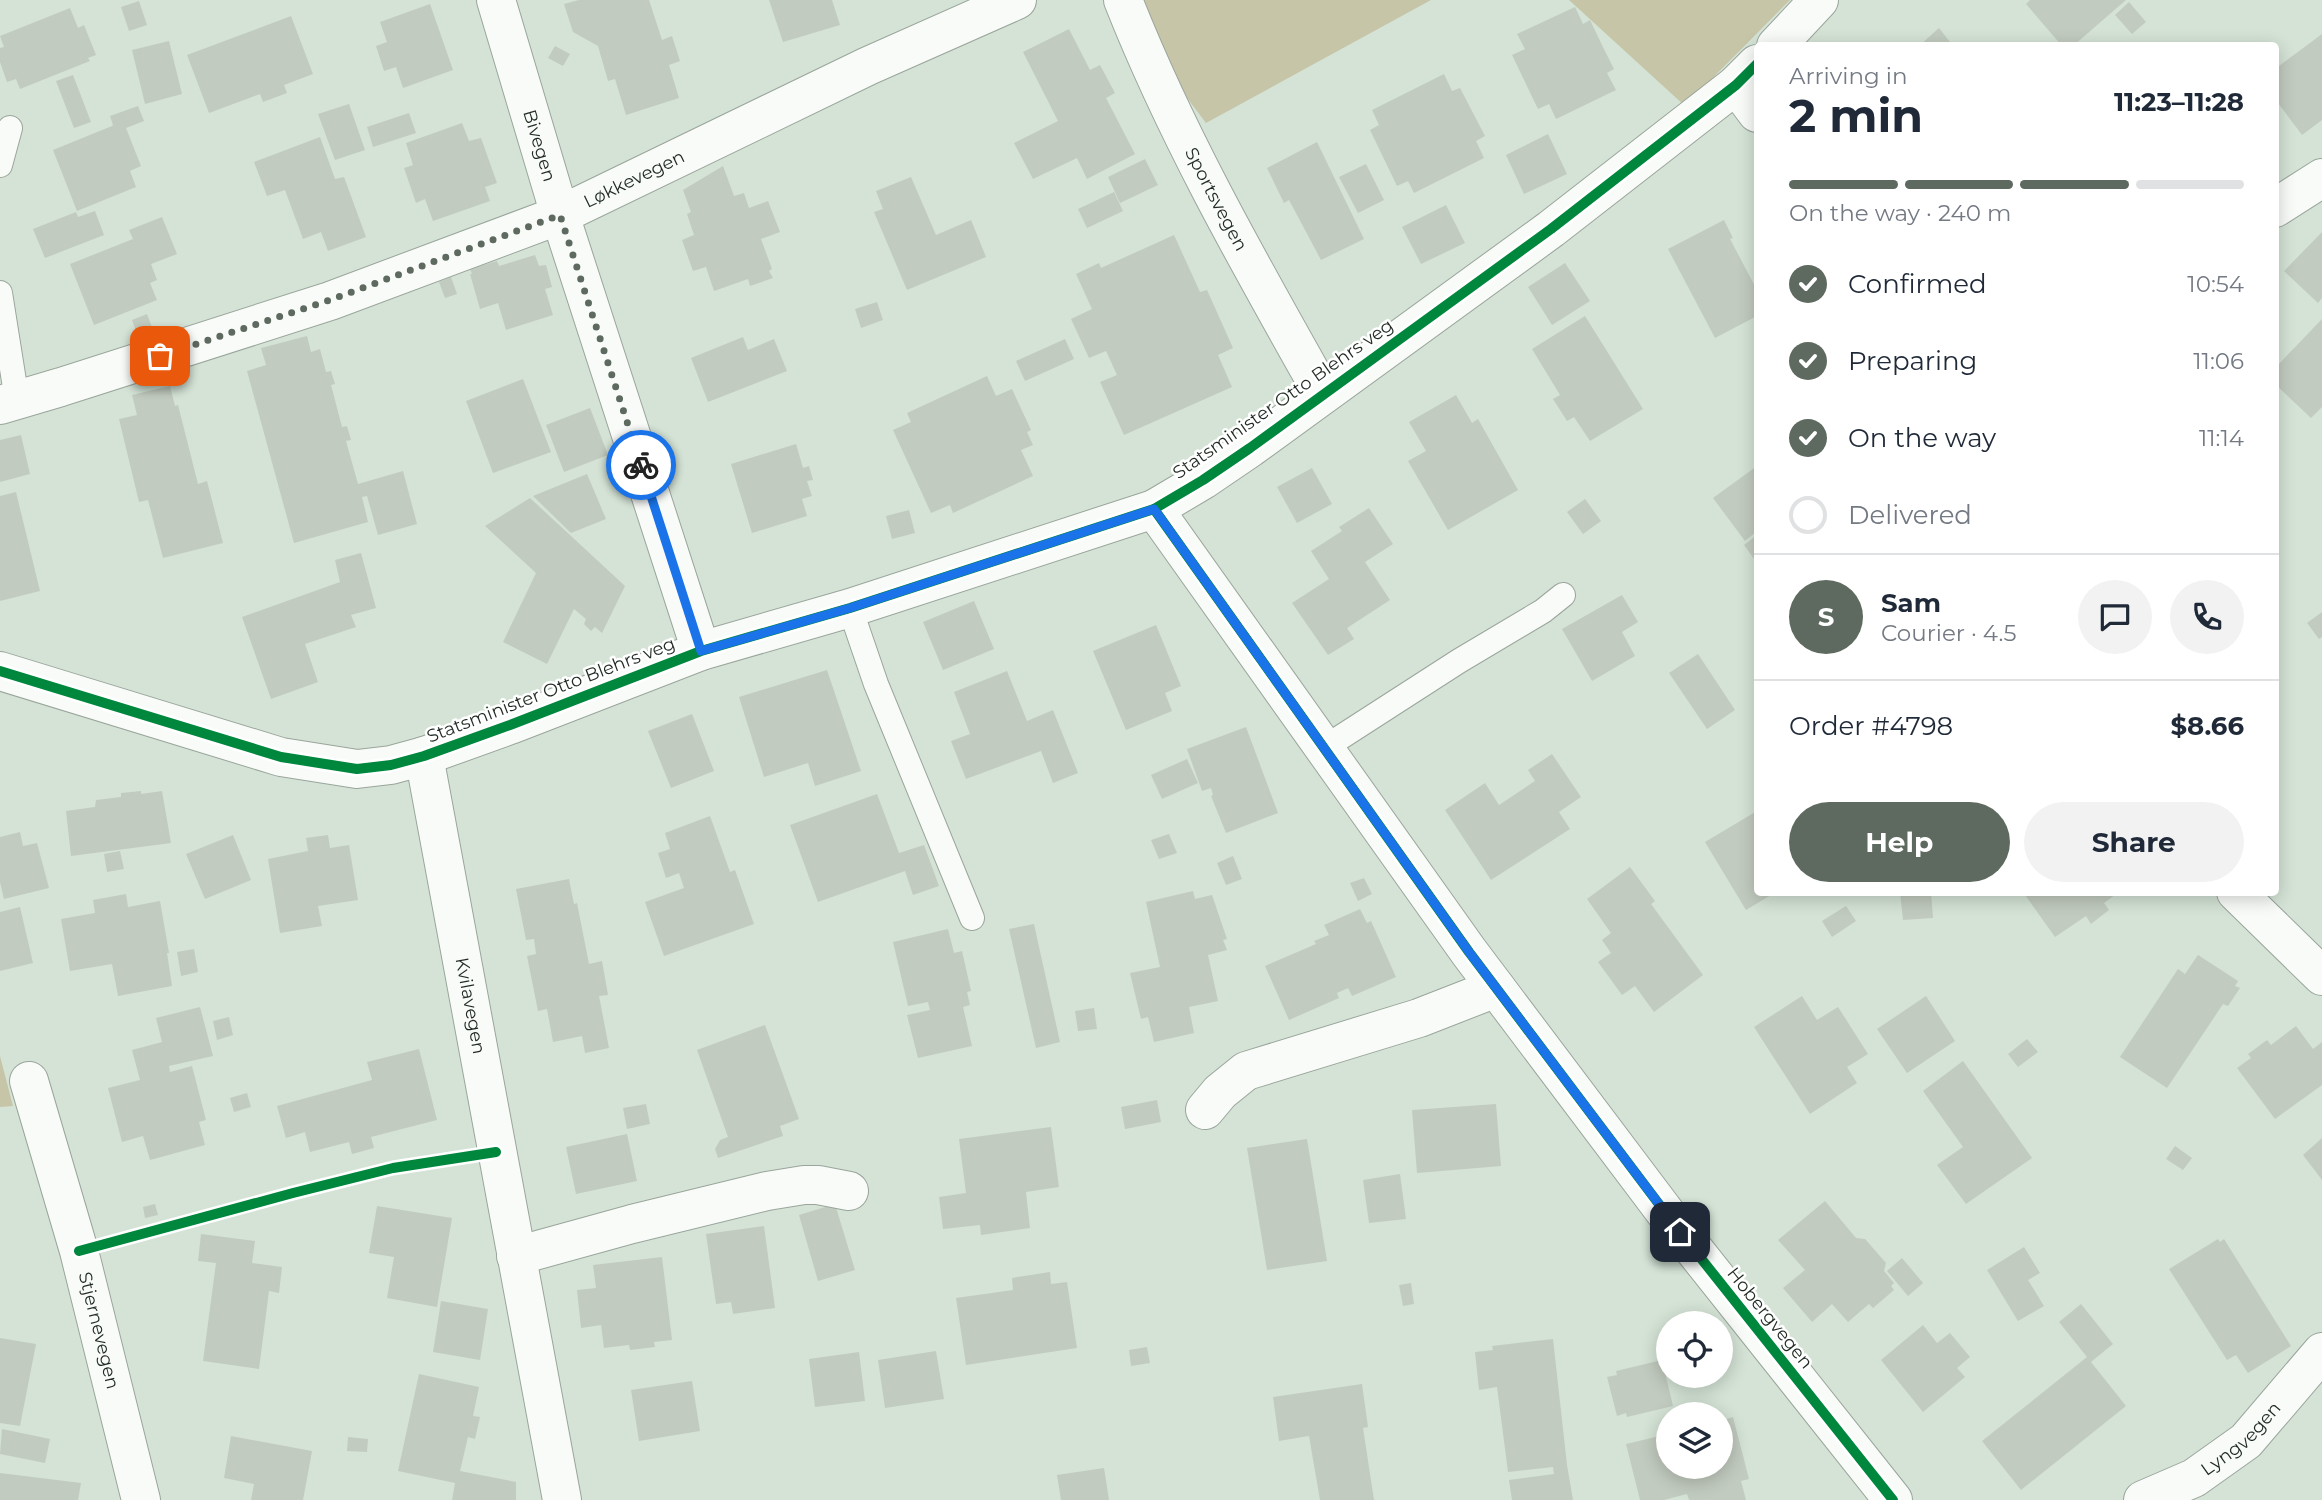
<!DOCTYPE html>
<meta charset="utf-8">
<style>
:root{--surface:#fff;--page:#f2f2f3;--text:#1f2937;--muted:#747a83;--line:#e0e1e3;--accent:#5e6a60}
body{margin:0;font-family:Montserrat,sans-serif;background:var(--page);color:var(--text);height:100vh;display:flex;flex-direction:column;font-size:26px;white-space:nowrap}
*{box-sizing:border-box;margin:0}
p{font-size:23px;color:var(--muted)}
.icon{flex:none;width:38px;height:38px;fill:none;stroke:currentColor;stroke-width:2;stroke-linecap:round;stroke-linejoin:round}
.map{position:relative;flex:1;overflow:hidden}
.panel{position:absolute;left:1754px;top:42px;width:525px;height:854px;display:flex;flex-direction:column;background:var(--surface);border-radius:7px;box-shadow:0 4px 18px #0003}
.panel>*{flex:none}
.fabs{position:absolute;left:1656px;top:1311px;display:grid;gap:14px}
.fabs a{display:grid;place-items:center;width:77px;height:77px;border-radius:50%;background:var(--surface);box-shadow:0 4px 18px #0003;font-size:35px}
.pin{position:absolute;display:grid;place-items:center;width:60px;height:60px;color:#fff;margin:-30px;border-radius:14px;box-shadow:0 4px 10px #0006}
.courier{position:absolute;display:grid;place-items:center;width:70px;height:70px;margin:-35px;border:5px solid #1a73e8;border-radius:50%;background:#fff;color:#222;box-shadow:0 2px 9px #0007}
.headline em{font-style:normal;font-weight:700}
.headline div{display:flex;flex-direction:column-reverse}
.headline{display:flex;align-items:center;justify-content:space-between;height:119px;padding:0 35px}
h1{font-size:46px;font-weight:700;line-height:52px}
.bar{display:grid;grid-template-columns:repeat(4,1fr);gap:10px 7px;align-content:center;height:84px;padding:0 35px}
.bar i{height:9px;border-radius:5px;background:var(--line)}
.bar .current{background:var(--accent)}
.bar p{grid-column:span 4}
.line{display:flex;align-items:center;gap:18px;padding:0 35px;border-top:2px solid var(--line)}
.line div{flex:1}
.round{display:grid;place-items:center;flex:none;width:74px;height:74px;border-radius:37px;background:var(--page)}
ol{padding:0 35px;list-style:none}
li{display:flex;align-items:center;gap:21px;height:77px}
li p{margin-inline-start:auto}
li .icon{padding:7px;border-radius:50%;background:var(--accent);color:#fff;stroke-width:4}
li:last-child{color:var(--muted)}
li i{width:38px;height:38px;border:4px solid var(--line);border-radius:50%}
.cta{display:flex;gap:14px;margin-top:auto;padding:14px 35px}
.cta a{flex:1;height:80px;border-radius:42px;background:var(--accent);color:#fff;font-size:28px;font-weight:700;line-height:80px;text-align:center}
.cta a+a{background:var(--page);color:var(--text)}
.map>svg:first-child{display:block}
.green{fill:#c6c5a8}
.building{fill:#c2cbbf}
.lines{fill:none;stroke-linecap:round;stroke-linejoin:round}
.lane-casing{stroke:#9aa59b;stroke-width:26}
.street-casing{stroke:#9aa59b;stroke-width:40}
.lane{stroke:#f9fbf9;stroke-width:24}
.street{stroke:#f9fbf9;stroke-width:38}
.cycleway-casing{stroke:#fff;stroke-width:15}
.cycleway{stroke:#00873e;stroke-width:10}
.done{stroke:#5e6a60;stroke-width:7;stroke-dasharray:0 12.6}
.route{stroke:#1a73e8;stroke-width:9}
.labels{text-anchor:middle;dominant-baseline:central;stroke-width:5;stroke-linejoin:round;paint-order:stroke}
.street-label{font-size:18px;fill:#1f2921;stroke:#fff}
</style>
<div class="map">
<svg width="2322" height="1500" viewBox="0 0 2322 1500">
<rect width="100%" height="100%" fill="#d4e3d6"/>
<g class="green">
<path d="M1113,0H1431L1206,123Z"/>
<path d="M1569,0H1790L1685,106Z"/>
<path d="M0,1056L13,1106L0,1107Z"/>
</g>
<g class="building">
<path d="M579,0H649L662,40L672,36L680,61L669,65L679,98L626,115L615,79L608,81L598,46L573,32L564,4Z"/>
<path d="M769,0H832L840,25L783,42Z"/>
<path d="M2030,0H2126L2073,46H2062L2026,4Z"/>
<path d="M139,1L147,25L129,31L121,7Z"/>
<path d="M2129,2L2146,22L2132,34L2115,15Z"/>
<path d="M430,4L453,70L403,88L396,67L384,71L376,46L387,42L380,22Z"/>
<path d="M1575,7L1583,24L1590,20L1602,45L1614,69L1607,73L1616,90L1556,119L1549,104L1538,109L1512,55L1525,49L1517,34Z"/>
<path d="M70,8L78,28L84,25L96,55L88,58L90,61L20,89L16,79L7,82L0,62V48L4,47L0,36Z"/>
<path d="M291,16L313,74L284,85L287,93L263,102L260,94L209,113L187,55Z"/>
<path d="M1939,28L1953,46H1919Z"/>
<path d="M1069,29L1090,70L1100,65L1115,93L1106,98L1135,154L1087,179L1077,158L1033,179L1014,143L1058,121L1023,52Z"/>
<path d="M2322,34V120L2302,135L2275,99V69Z"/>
<path d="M169,41L182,94L145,104L132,50Z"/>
<path d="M555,46L570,54L563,66L548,58Z"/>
<path d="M1444,74L1452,91L1460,88L1485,136L1476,141L1484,158L1414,193L1408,181L1397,186L1370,130L1379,125L1372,110Z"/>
<path d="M73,75L91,122L74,128L56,81Z"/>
<path d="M349,104L365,150L335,160L318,114Z"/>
<path d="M138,106L144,121L126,128L141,166L130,171L136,187L77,211L53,150L112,126L113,125L110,116Z"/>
<path d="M409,113L416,133L373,147L367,127Z"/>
<path d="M462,123L469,141L481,138L497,183L485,187L490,201L433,221L425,199L416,203L404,168L413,165L406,143Z"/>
<path d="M1548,134L1567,174L1524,194L1506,155Z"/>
<path d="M320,137L335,179L344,177L366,237L328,251L321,232L303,239L285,190L267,196L254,162Z"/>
<path d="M1317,142L1364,239L1321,260L1289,200L1284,203L1267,168Z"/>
<path d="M1145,159L1158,185L1120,203L1108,177Z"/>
<path d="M1366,164L1384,200L1358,213L1339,177Z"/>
<path d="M723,166L734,196L744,193L749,208L768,201L780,232L761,239L772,269L769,271L773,278L750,286L748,279L714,291L706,267L693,271L682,240L694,235L687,214L691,212L683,190Z"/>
<path d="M911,177L936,235L971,220L986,257L907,290L874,212L883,209L876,191Z"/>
<path d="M1114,192L1123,211L1087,228L1078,209Z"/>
<path d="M1446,205L1465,243L1421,264L1402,227Z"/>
<path d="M95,211L104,235L45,258L33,229L76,212L78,217Z"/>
<path d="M162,217L177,254L151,264L157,280L150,283L157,300L94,325L70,264L133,239L129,230Z"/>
<path d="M1724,220L1733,238L1730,239L1757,290V316L1715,338L1668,249Z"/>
<path d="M2322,232V298L2318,303L2284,271Z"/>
<path d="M1174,235L1200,292L1207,290L1233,348L1218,355L1232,387L1124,435L1100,382L1117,375L1106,351L1089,358L1071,319L1092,309L1076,274L1099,263L1101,268Z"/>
<path d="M535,255L539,266L546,265L552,287L545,289L553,315L506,330L498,303L480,309L470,274H472L470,269L497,261L499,266Z"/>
<path d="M1565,263L1590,301L1552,325L1528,287Z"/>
<path d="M451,277L457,294L445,298L439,282Z"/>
<path d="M877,302L883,320L861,328L855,309Z"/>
<path d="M147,314L153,330L138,336L132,320Z"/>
<path d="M1585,316L1643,409L1590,441L1574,417L1567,421L1553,399L1560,395L1532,349Z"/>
<path d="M2322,319V407L2311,418L2275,384V368Z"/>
<path d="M307,336L311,352L320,349L326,372L331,371L335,384L331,385L342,427L347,426L351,440L346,441L358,484L403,471L417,524L378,535L367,496L362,497L368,522L294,543L247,371L266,365L261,348Z"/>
<path d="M743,337L748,350L774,339L787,371L708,402L691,358Z"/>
<path d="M1065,339L1074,359L1025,381L1016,361Z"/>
<path d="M987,376L996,396L1012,389L1031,430L1027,432L1033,445L1021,450L1033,476L953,513L950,505L931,513L893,430L911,422L907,413Z"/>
<path d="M523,379L551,452L493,473L466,401Z"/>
<path d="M170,386L175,406L178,405L198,484L207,481L223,543L163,558L148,500L139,502L119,419L137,415L132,395Z"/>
<path d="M1456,395L1472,423L1478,419L1518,490L1448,530L1408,461L1426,451L1409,422Z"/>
<path d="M590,408L608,455L564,472L546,425Z"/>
<path d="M21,435L30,474L0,482V440Z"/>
<path d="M796,444L803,468L809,466L813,480L807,481L812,496L802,499L807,516L752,533L731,464Z"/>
<path d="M1757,466V531L1745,541L1713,498Z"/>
<path d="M1312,468L1332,504L1297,523L1277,487Z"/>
<path d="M587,474L606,519L571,533L533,496Z"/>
<path d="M16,492L40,591L0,601V496Z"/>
<path d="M530,498L625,586L602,633L595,627L591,631L584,624L586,619L574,609L547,664L503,642L536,573L485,526Z"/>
<path d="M1585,499L1601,521L1583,534L1567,512Z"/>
<path d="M1369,508L1393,544L1365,562L1390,600L1347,628L1354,639L1328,655L1292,603L1329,579L1311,551L1342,531L1339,527Z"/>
<path d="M909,510L915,533L892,539L886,516Z"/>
<path d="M1757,535V563L1744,545Z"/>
<path d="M361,553L376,608L351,615L356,627L305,644L318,682L271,699L242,617L340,582L335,560Z"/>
<path d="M1622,595L1638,622L1622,632L1635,656L1592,681L1562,629Z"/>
<path d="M974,601L994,649L943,670L923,622Z"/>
<path d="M2322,612V637L2319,639L2307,623Z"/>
<path d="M1156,625L1181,686L1165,693L1172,711L1126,730L1093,651Z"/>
<path d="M1698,654L1735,710L1707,729L1669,673Z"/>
<path d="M827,670L861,771L815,786L808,763L764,777L739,697Z"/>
<path d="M1007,671L1027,721L1053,710L1078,773L1053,783L1041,751L966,779L951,741L970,734L954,692Z"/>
<path d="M692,714L714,771L671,788L648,731Z"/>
<path d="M1246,727L1278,813L1226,833L1211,796L1213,795L1211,788L1202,791L1187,749Z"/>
<path d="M1552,754L1581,797L1559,812L1570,829L1491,880L1445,810L1485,783L1499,805L1535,781L1528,770Z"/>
<path d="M1187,759L1198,783L1162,799L1151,775Z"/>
<path d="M141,791V794L162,791L171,843L71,856L66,811L95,807L96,800L121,797V793Z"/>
<path d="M877,794L899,853L924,845L939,886L913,895L905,871L818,902L790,825Z"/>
<path d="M1757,811V892H1776L1746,910L1705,842Z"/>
<path d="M710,816L730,872L735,870L754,924L664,956L645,902L684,888L679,873L666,878L658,853L670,849L665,833Z"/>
<path d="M20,832L23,846L37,843L49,888L4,899L0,882V837Z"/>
<path d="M1169,834L1177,853L1159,859L1151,840Z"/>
<path d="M233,835L251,880L205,899L186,854Z"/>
<path d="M328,835L330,848L349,845L358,900L318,906L322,926L280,933L268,859L308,851L306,838Z"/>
<path d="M120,851L124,869L107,872L104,854Z"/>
<path d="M1233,856L1242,879L1226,885L1217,863Z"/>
<path d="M1630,867L1655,901L1651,904L1703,975L1654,1012L1635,986L1622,995L1598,962L1611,953L1602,940L1611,933L1587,899Z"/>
<path d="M1364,878L1372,894L1358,901L1350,883Z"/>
<path d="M569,879L574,904L577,903L589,964L602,961L608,995L599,996L609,1048L585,1053L582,1036L553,1042L547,1009L538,1011L527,956L536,954L534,939L526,940L516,889Z"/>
<path d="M1193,891L1195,899L1212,895L1227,939L1223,940L1227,950L1208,955L1218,1001L1189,1007L1194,1033L1154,1042L1148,1017L1141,1019L1130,973L1160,967L1146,902Z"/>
<path d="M1900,892H1931L1933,918L1903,920Z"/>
<path d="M2023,892H2119L2104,903L2109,910L2091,924L2086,916L2055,937Z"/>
<path d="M126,894L128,907L160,901L169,953H167L172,986L118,996L112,964L70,971L61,919L95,913L93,900Z"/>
<path d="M1846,906L1856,921L1832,937L1822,921Z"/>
<path d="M20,907L33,963L0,971V912Z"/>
<path d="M1360,909L1367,923L1371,921L1396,977L1352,996L1348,988L1337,993L1339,998L1289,1020L1265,966L1316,944L1314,941L1329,935L1324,925Z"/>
<path d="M1034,924L1060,1042L1036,1048L1009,929Z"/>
<path d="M948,929L954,953L962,951L971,991L967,992L970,1005L963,1007L972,1046L918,1058L907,1015L930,1010L928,1002L908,1006L893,942Z"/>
<path d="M194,949L198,972L181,976L177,952Z"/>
<path d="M2198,955L2238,981L2235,986L2240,988L2228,1006L2223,1004L2167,1088L2120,1057L2178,969L2185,974Z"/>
<path d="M1802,996L1817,1020L1838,1007L1868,1054L1847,1067L1857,1083L1810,1114L1754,1027Z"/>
<path d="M1926,996L1955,1041L1907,1073L1877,1029Z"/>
<path d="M200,1007L213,1056L169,1066L170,1072L192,1066L206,1120L199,1122L205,1145L150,1160L143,1136L122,1142L108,1088L140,1080L132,1050L162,1042L156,1018Z"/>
<path d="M1094,1008L1097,1029L1078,1031L1075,1011Z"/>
<path d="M229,1017L233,1035L217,1040L213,1021Z"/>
<path d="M765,1025L799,1119L780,1126L783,1136L718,1158L715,1149L720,1140L728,1137L697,1050Z"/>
<path d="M2296,1026L2313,1049L2322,1042V1085L2275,1119L2237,1068L2251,1058L2248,1054L2267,1040L2271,1045Z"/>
<path d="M2027,1039L2038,1052L2018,1067L2008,1054Z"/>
<path d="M419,1049L437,1120L371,1137L374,1148L352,1154L349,1142L310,1152L305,1132L286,1138L277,1106L372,1080L367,1062Z"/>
<path d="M1963,1061L2032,1158L1966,1204L1937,1165L1963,1147L1923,1091Z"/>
<path d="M247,1093L251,1107L234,1112L230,1098Z"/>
<path d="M1157,1100L1161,1122L1125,1129L1121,1107Z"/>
<path d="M646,1104L650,1124L627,1129L623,1108Z"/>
<path d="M1496,1104L1501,1166L1417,1173L1412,1110Z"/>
<path d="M1051,1127L1059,1187L1026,1192L1030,1228L981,1235L980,1225L943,1229L939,1197L966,1193L959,1139Z"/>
<path d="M627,1134L637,1181L576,1194L566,1147Z"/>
<path d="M2322,1138V1180L2303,1155Z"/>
<path d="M1307,1139L1327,1261L1267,1270L1247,1148Z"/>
<path d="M2175,1146L2192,1158L2183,1170L2166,1159Z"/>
<path d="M1400,1174L1406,1219L1369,1223L1363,1180Z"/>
<path d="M1825,1201L1856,1238L1865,1239L1886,1263L1884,1271L1894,1283L1891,1286L1894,1290L1873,1308L1869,1304L1848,1322L1832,1304L1812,1322L1783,1288L1805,1270L1778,1240Z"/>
<path d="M155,1204L158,1215L145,1218L143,1207Z"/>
<path d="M835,1204L855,1270L818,1281L799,1215Z"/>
<path d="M377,1206L452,1218L437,1307L387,1298L394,1257L369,1253Z"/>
<path d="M764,1226L775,1308L733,1314L731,1302L716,1304L706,1234Z"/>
<path d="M201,1234L255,1241L252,1263L282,1267L279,1293L269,1291L259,1369L203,1361L216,1263L198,1261Z"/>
<path d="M2218,1239L2220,1242L2224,1239L2291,1346L2248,1373L2236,1355L2227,1360L2169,1269Z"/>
<path d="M2024,1247L2040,1273L2028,1280L2044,1306L2018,1321L1987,1270Z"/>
<path d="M662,1257L672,1340L654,1342L655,1347L630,1350L629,1345L604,1348L601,1325L581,1328L577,1290L596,1288L593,1265Z"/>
<path d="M1902,1258L1923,1283L1908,1296L1887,1271Z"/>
<path d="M1050,1272L1051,1284L1067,1282L1077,1348L966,1365L956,1298L1013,1290L1012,1278Z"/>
<path d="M1411,1283L1414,1304L1403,1306L1399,1285Z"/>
<path d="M441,1301L488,1309L480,1360L433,1352Z"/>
<path d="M2081,1304L2113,1344L2091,1362L2126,1406L2021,1490L1982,1441L2087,1357L2059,1322Z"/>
<path d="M1923,1325L1937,1343L1950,1333L1970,1357L1957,1368L1965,1377L1923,1412L1881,1360Z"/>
<path d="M0,1338L36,1344L20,1426L0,1423Z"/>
<path d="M1553,1339L1567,1465L1573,1500H1512L1509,1480L1554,1474L1553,1467L1508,1472L1497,1387L1479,1390L1475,1352L1493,1350L1492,1346Z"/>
<path d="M1147,1347L1150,1363L1131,1366L1129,1350Z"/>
<path d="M936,1351L944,1399L885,1408L878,1360Z"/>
<path d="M859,1352L865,1401L815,1407L809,1359Z"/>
<path d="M1662,1360L1673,1406L1627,1417L1626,1413L1617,1416L1607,1377L1617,1375L1616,1371Z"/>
<path d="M419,1374L479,1387L473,1416L480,1417L475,1439L468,1437L460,1471L516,1482V1500H452L455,1483L398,1471Z"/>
<path d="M692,1381L700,1431L639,1441L631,1390Z"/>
<path d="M1362,1384L1368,1427L1363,1428L1374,1500H1320L1309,1436L1279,1441L1273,1397Z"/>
<path d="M1733,1417L1749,1479L1741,1481L1746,1500H1689L1687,1494L1664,1500H1640L1626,1444L1668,1434V1466H1720V1421Z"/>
<path d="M2,1429L50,1439L45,1463L0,1454Z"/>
<path d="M231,1436L312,1451L303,1500H251L254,1484L224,1478Z"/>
<path d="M348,1437L368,1439L367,1452L347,1451Z"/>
<path d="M1104,1468L1109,1500H1061L1057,1475Z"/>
<path d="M0,1473L81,1483L78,1500H0Z"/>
</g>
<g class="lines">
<defs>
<g id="lane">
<path d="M0,165L10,128"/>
<path d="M0,293L17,400"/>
<path d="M850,608L876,684L972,918"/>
<path d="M1324,748L1459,661L1543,611L1563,595"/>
</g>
<g id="street">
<path id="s1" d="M496,0L560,215L701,651"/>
<path id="s2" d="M1123,0C1177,137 1251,266 1323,394"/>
<path d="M1776,46L1819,0"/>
<path d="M1736,85L1757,113"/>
<path d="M2275,208L2322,178"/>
<path id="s3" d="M0,405L61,387L330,301L560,215L868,66L1017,0"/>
<path d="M1154,509L1469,952L1680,1232L1893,1500"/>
<path d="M0,671L281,757L357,769L391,765L424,756L510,725L701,651L850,608L1154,509L1203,480L1250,448L1551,229L1736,85L1757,64"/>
<path id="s4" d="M424,756L562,1500"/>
<path d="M2236,892L2322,976"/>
<path id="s5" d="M29,1081L79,1251L141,1500"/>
<path d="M1205,1110L1220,1092L1246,1071L1419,1018L1496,988"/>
<path d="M516,1256L632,1224L767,1191L804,1185H818L849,1191"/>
<path id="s6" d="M2143,1500L2194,1478L2246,1441L2322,1352"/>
</g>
</defs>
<use href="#lane" class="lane-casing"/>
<use href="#street" class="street-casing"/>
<use href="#lane" class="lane"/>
<use href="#street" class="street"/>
<defs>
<g id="cycleway">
<path d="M1154,509L1469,952L1680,1232L1893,1500"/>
<path d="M0,671L281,757L357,769L391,765L424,756L510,725L701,651L850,608L1154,509L1203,480L1250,448L1551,229L1736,85L1757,64"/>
<path d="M79,1251L293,1193L393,1168L496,1152"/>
</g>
</defs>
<use href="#cycleway" class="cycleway-casing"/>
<use href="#cycleway" class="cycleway"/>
</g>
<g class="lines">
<path class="done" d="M160,356L330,300L560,215L641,465"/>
<path class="route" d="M641,465L701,651L850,608L1154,509L1469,952L1680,1232"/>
</g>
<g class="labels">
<g class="street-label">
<text stroke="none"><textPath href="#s1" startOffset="152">Bivegen</textPath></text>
<text stroke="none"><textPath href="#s3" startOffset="674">Løkkevegen</textPath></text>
<text stroke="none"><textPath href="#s2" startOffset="220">Sportsvegen</textPath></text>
<text transform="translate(1283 399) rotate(-35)">Statsminister Otto Blehrs veg</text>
<text transform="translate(551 690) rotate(-21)">Statsminister Otto Blehrs veg</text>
<text stroke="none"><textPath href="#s4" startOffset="254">Kvilavegen</textPath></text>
<text transform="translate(1770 1318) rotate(51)">Hobergvegen</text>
<text stroke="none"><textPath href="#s5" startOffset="259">Stjernevegen</textPath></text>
<text stroke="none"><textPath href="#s6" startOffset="117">Lyngvegen</textPath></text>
</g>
</g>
</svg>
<div class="fabs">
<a><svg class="icon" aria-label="locate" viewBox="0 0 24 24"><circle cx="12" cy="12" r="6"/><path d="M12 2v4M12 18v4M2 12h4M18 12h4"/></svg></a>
<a><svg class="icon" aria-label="layers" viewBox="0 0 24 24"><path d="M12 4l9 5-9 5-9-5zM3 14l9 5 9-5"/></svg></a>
</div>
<div class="pin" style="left:160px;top:356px;background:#ea580c"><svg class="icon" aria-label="bag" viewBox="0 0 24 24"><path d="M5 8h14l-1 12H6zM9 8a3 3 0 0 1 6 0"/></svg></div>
<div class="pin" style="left:1680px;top:1232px;background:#1f2937"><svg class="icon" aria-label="home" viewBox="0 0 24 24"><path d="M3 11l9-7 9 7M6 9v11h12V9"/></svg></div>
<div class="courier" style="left:641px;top:465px"><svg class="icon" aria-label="bike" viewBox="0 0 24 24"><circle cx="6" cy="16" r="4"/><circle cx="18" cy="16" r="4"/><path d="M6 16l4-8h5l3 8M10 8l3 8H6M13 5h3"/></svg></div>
<section class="panel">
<div class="headline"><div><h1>2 min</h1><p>Arriving in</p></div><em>11:23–11:28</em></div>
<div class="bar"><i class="current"></i><i class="current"></i><i class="current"></i><i></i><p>On the way · 240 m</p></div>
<ol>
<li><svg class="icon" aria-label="check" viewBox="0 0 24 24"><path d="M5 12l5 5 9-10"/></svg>Confirmed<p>10:54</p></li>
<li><svg class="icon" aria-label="check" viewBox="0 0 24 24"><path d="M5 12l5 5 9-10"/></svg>Preparing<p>11:06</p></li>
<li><svg class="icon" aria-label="check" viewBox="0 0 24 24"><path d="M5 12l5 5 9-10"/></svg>On the way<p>11:14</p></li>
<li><i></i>Delivered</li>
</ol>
<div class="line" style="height:126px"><b class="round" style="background:var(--accent);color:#fff">S</b><div><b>Sam</b><p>Courier · 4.5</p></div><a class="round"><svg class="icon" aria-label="chat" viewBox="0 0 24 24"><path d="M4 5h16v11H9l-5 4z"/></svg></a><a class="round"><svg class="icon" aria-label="phone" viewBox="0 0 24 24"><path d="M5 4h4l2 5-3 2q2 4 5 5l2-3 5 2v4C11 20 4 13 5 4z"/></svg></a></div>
<div class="line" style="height:91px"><div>Order #4798</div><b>$8.66</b></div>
<div class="cta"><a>Help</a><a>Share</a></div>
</section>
</div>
